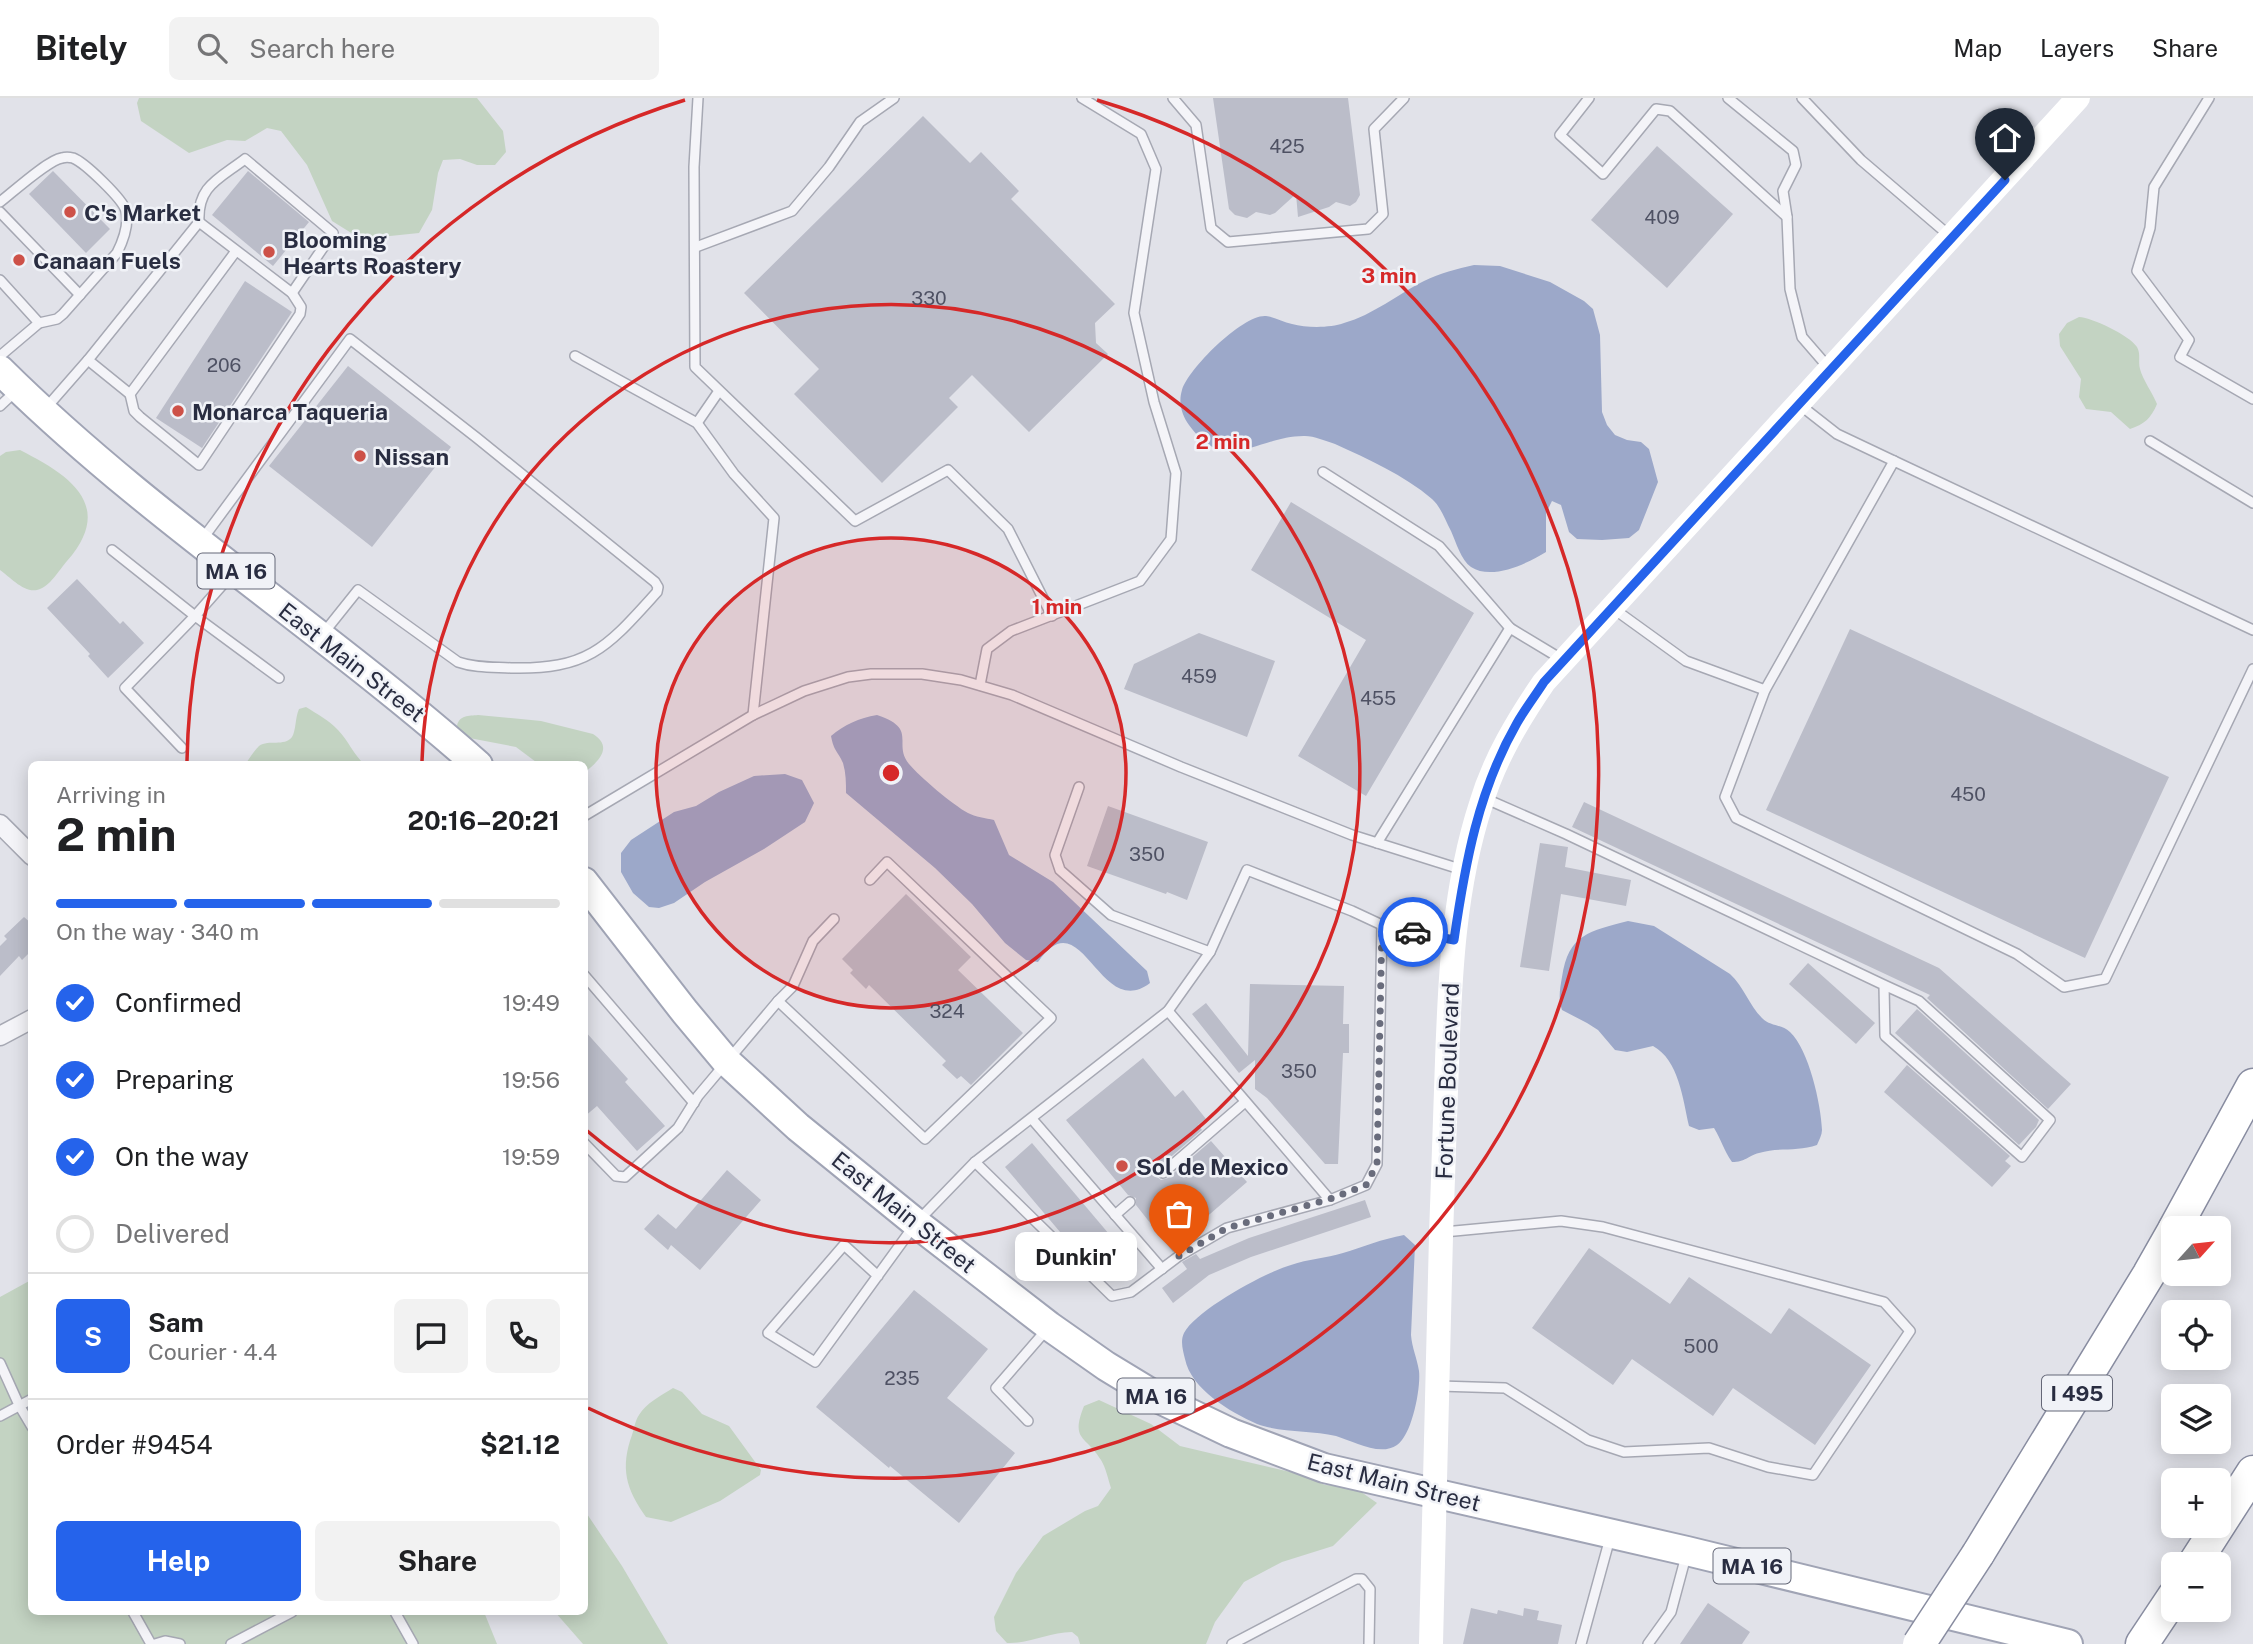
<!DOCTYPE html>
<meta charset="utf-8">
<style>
:root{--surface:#fff;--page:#f2f2f2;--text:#202124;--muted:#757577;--line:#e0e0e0;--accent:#2563eb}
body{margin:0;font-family:"Public Sans",sans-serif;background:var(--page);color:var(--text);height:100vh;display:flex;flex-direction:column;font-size:26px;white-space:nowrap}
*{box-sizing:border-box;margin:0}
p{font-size:23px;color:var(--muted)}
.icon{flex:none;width:38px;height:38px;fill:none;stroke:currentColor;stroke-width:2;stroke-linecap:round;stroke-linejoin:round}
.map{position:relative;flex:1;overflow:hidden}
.details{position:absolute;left:28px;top:663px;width:560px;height:854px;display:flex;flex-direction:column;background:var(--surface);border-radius:10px;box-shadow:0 4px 18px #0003}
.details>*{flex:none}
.needle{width:46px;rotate:63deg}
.tools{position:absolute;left:2161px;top:1118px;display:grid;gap:14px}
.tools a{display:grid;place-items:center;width:70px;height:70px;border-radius:10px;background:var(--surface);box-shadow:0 4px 18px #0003;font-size:35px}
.pin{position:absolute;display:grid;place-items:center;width:60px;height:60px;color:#fff;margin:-72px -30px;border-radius:50% 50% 50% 0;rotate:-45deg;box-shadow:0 0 7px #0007}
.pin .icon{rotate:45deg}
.courier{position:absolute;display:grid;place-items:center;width:70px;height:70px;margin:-35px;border:5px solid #2563eb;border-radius:50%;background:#fff;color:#222;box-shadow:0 2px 9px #0007}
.bubble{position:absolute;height:49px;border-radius:10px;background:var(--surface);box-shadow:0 4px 18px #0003;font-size:23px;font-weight:700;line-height:49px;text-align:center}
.overview em{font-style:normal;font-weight:700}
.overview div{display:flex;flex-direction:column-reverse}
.overview{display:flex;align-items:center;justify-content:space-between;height:119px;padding:0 28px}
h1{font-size:46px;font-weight:700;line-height:52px}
.bar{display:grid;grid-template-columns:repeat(4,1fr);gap:10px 7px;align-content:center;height:84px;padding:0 28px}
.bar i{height:9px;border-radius:5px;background:var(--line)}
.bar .active{background:var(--accent)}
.bar p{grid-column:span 4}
.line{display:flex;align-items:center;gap:18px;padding:0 28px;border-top:2px solid var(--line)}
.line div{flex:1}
.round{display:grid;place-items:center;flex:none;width:74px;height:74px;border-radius:10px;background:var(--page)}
ol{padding:0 28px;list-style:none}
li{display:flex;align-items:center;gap:21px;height:77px}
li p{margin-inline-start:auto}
li .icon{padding:7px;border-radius:50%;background:var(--accent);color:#fff;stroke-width:4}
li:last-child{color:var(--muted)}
li i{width:38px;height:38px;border:4px solid var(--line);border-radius:50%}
.button{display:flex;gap:14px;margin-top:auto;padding:14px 28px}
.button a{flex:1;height:80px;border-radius:10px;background:var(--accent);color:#fff;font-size:28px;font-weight:700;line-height:80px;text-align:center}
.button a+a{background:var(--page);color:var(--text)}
header{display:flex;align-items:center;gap:42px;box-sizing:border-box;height:98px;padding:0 35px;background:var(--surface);border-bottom:2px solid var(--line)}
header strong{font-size:33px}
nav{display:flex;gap:38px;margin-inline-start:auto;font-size:24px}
.search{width:490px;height:63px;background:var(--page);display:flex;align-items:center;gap:18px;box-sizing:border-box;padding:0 24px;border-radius:10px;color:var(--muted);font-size:26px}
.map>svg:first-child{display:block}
.green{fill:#c3d3c2}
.water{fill:#9ca8c9}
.building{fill:#bbbdc9}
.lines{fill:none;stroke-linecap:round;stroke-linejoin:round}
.service-casing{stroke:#a6a8b3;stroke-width:12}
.minor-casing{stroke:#a6a8b3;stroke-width:21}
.primary-casing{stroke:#a0a4b5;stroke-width:32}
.motorway-casing{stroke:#888ca0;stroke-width:35}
.service{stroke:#f4f4f8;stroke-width:9}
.minor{stroke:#f4f4f8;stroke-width:18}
.secondary{stroke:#fff;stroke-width:24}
.primary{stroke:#fff;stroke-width:28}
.motorway{stroke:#fff;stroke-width:32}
.motorway-bridge-casing{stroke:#888ca0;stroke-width:35;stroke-linecap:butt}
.motorway-bridge{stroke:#fff;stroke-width:32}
.done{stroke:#696c7c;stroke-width:7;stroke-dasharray:0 12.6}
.route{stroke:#2563eb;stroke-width:9}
.ring{fill:none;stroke:#d62828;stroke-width:3.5}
.poi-dot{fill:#cd5148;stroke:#f0f2f7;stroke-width:2.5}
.labels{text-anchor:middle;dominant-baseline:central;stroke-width:5;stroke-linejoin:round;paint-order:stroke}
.number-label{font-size:19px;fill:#4e5163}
.shield{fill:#f0f2f7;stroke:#656878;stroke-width:2}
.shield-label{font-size:21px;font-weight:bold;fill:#292d41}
.poi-label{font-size:23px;font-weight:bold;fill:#292d41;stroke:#f0f2f7;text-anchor:start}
.street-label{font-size:23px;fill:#292d41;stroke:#f0f2f7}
.centre{fill:#d62828;stroke:#f0f2f7;stroke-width:3.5}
.ring-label{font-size:21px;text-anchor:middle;font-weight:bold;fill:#d62828;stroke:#f0f2f7;stroke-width:5;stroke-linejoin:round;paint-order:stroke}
</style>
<header>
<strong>Bitely</strong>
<div class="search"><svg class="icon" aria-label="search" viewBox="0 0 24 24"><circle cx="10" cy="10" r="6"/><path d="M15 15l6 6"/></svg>Search here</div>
<nav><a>Map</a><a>Layers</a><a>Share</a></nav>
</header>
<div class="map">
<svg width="2253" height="1546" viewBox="0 0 2253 1546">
<rect width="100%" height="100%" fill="#e1e2e9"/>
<g class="green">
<path d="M139,0H477L503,33L506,54L495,67H477L460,61L443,62L438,75L432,112L419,135L361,141L332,123L307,67L281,33L267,30L245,43L227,42L189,55L141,23L137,5Z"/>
<path d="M2079,219C2093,220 2129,237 2137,249C2141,256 2138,263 2140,271C2143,282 2152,294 2157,306C2151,320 2145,326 2130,331L2111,314L2086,311L2079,299L2081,281L2060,248L2059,236L2067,225Z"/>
<path d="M20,352C69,377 116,407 67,463C59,472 50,489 37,492C24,495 10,479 0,472V358L6,354Z"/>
<path d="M306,609C317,616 329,622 338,632C348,642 356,661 366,667H245C249,661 254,653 259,648C269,641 284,649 292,639C296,633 295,620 299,611Z"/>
<path d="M478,617L541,623L593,636C614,649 598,664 585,674L584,667H540L516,649L464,639L457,628C459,617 469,618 478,617Z"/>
<path d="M31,1182L32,1514H484L497,1546H0V1199Z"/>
<path d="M673,1290L682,1294L702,1316L729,1328L761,1372L760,1377L720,1403L671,1424L646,1419C626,1391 620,1370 632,1337C634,1331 635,1323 639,1317C646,1305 662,1297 673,1290Z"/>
<path d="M1099,1302L1151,1326L1180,1348L1299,1376L1325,1387L1354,1389L1377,1405L1333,1448L1282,1464L1244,1484L1215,1524L1206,1546H1080L1078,1539L1072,1534C1049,1534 1030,1546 1007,1545L996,1533L994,1519L1016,1475L1043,1438L1085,1413L1098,1408L1111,1390C1108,1381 1106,1370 1101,1362C1086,1337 1070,1343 1084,1308Z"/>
<path d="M585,1413L622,1468L668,1546H583L555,1514H584Z"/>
</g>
<g class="water">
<path d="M1474,167L1500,168L1550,184L1584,203L1593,211L1600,237L1602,314L1607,327L1615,337L1627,342L1641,344L1649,351L1658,384L1639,432L1629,440L1602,442L1577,441L1569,434L1561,407L1552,403L1546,415V454C1528,465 1492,483 1471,469C1461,462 1456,444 1451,433C1445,422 1441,409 1432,401C1404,377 1368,361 1335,346C1326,343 1314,338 1305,338C1259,337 1226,379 1189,327C1182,317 1178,305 1182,292C1188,271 1243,216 1266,218C1275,219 1283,224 1292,226C1307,230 1330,230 1344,225C1373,217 1398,196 1424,183C1440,175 1457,171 1474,167Z"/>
<path d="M877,617C919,631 892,645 909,666C920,679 953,707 968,715C975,719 986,720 994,722L1009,757L1053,784L1147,873L1150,885C1099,924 1082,799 1038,864L1026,862L1005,845L972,806L935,770L846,695C846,685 846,675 843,665C838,653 834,654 831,638C844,627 859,620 877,617Z"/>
<path d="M785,676L802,682L814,705L805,724L764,751L705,784L674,805L659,810L649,809L633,795L621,774V755L631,742L674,714L696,708L719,694L754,678Z"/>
<path d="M1628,823L1654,828L1730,876C1744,889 1749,907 1762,920C1771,929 1782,926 1790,934C1809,952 1821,1006 1822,1032C1822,1037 1819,1042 1817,1047C1798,1054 1778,1049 1759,1055C1747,1058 1746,1064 1732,1064C1724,1053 1721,1041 1714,1030L1699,1032L1689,1028C1683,1002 1679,962 1653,948L1627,954L1615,952L1598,932L1587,925L1562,912C1558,900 1560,891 1562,879C1568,836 1590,833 1628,823Z"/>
<path d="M1404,1137L1415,1147L1411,1237C1412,1250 1417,1260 1419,1273C1421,1290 1412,1337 1397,1347C1380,1359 1353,1343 1336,1338C1311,1332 1281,1335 1257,1326C1230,1314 1191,1291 1185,1261C1183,1253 1180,1243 1184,1235C1196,1212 1266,1174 1291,1167C1308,1161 1326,1160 1343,1155C1363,1149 1382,1141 1404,1137Z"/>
</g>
<g class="building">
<path d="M1213,0H1348L1360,97L1356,104L1350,108L1336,104L1329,109L1298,119L1296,96L1275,115L1270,117L1256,114L1247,120L1235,117L1229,111Z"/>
<path d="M923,18L970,65L981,54L1019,93L1011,101L1115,206L1095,225L1096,245L1108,256L1029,334L972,277L949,300L958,309L882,385L794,296L819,271L744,195Z"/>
<path d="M1657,48L1733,116L1667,190L1591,122Z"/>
<path d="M53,73L110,131L86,155L29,96Z"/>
<path d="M248,73L309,124L273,168L212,117Z"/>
<path d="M245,183L292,214L202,350L156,320Z"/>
<path d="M348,268L451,349L372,449L269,368Z"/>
<path d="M1291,404L1474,515L1366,698L1298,658L1366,542L1251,472Z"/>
<path d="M77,481L120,526L123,523L144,545L108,580L88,558L90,556L47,510Z"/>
<path d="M1850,531L2169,679L2085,860L1766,712Z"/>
<path d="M1199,535L1275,563L1247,639L1124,591L1134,566Z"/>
<path d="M1584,704L1939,870L2071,986L2048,1011L1927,900L1930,897L1572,729Z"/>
<path d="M1108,708L1208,744L1187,802L1167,794L1166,796L1087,768Z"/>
<path d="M1540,745L1568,749L1565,769L1631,782L1626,808L1561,796L1549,873L1520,869Z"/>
<path d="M906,796L971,859L958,872L1023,935L971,987L961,978L957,981L942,967L946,963L869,887L866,891L850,875L853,872L842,861Z"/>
<path d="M24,819L32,826V852L22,862L19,858L0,878V848L7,841L4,838Z"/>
<path d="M1808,865L1875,925L1856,946L1789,886Z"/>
<path d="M1250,886L1344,888L1343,926H1349V955H1343L1338,1066H1325L1267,1000L1255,991V962L1239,975L1192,916L1206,905L1248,958Z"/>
<path d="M1917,911L2039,1022L2036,1029L2019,1047L1895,935Z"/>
<path d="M584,932L628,981L625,984L665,1028L637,1053L597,1008L584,1019Z"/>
<path d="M1143,960L1175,999L1183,992L1206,1021L1198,1027L1202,1032L1158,1070L1157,1079L1161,1082L1168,1080L1211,1043L1247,1084L1181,1141L1186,1146L1173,1154L1136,1107V1100L1128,1097L1066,1022Z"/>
<path d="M1907,967L2010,1058L2005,1063L2011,1068L1992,1089L1884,994Z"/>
<path d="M1032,1045L1120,1149L1094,1171L1077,1154L1005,1069Z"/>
<path d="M727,1072L761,1102L700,1172L671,1147L668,1152L644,1131L658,1116L676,1131Z"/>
<path d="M1365,1102L1371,1119L1251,1159L1209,1177L1173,1205L1162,1190L1187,1171L1182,1164L1196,1156L1200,1161L1249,1140Z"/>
<path d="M1589,1150L1670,1206L1689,1179L1771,1236L1789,1210L1871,1267L1815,1347L1733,1290L1713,1318L1632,1261L1613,1287L1532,1230Z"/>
<path d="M914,1192L988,1251L947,1300L1015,1355L959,1425L890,1368L889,1370L816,1309Z"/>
<path d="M1708,1505L1750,1534L1742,1546H1680Z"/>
<path d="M1471,1510L1497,1516L1498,1512L1523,1518L1524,1510L1539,1513L1537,1522L1562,1527L1558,1546H1463Z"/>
</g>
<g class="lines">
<defs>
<g id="service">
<path d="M698,0L694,69L695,269L855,423L948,372L1008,431L1052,518"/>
<path d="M1173,0L1196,27L1211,130L1228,144L1368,131L1383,116L1374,31L1404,0"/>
<path d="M1589,0L1560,37L1603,76L1656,11L1670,13L1787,119"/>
<path d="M1728,0L1793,53L1796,67L1783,93L1787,119L1790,191L1802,239L1828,269"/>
<path d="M1802,0L1861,62L1951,139"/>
<path d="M2209,0L2154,89L2150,130L2137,173L2189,242L2180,259L2253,301"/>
<path d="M0,104C13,94 48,62 62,60C65,59 69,59 73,60C84,64 123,101 126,113C129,127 123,143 117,155L63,216L57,221L39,225L0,258"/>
<path d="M0,114L80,197"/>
<path d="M199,124L292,195L301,209L300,216L199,367L140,319L134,313L130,296L236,153"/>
<path d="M696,149L792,113L829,69L860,24L894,0"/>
<path d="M0,182L39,225"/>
<path d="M575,258L697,325L734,376L774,420L753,617"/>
<path d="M130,296L88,262L199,124C197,88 219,81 245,61L333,135L292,195"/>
<path d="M1800,307L1837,336L1894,363"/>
<path d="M0,308L17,292"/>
<path d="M46,310L88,262"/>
<path d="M697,325L719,293"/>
<path d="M2150,343L2253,405"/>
<path d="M1323,374L1439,448L1510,530"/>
<path d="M201,443L350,241L477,340L655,484L658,489L657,494C608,548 590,572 511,570C493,569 475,570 458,564L358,492L322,537"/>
<path d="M112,452L195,518L125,590L182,650"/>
<path d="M232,476L195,518L279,580"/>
<path d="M1614,511L1686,563L1765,592"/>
<path d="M2253,532L1894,363L1765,592L1725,699L1736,720L2017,856L2064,889L2105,881L2253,571"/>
<path d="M980,587L987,551L1011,533L1140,483L1171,441L1176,375L1154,304L1134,215L1156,71L1141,36L1082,0"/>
<path d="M1079,689L1055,757L1060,772L1111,817L1210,854"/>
<path d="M1484,700L1566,736L1884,887L1919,903L2050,1022L2022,1059L1885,938L1884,887"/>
<path d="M584,718L753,617L804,593L848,579L871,576H922L961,582L1012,597L1181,669L1352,737L1463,772"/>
<path d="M1377,745L1510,530L1563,562"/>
<path d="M834,821L813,843L793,888L778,903L925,1041L1051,920L887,764L870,782"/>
<path d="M584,877L694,1005"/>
<path d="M1168,913L1330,1102"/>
<path d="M1032,1021L1162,1171"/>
<path d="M584,1045L616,1078L625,1079L678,1030L698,998L778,903"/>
<path d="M975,1064L1112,1198L1131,1194L1179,1158L1227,1130L1330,1102L1366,1087L1377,1066L1382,827"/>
<path d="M1163,1075L1245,1004"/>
<path d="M1115,1117L1130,1104"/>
<path d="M878,1178L844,1147L768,1235L815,1264L916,1125L975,1064L1168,913L1210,854L1247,772L1352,813L1382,827L1453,842"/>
<path d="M0,1265L19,1307L32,1329"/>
<path d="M1439,1288L1505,1290L1588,1342L1624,1354L1709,1350L1768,1369L1813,1377L1910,1233L1884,1204L1603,1129L1561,1123L1444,1134"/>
<path d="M0,1318L32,1301"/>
<path d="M1028,1323L996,1290L1048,1230"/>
<path d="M133,1514L151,1546"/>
<path d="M395,1514L413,1546"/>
<path d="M155,1546L165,1543L180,1546"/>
<path d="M231,1546L292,1514"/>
<path d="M1232,1546L1356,1481H1362L1370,1491L1369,1546"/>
<path d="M1581,1546L1610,1440"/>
<path d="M1648,1546L1671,1514L1686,1458"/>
</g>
<g id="minor">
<path d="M0,726L32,758"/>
<path d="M0,938L32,921"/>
</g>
<g id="primary">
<path d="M0,272C147,418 323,530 478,667"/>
<path d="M584,784L685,914L726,963L798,1029L916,1125L1049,1228L1106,1268L1162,1302L1231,1335L1324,1370L1687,1453L2068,1546"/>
</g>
<g id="motorway">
<path d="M2175,1130L2253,987"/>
<path d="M1978,1456L2149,1176L2174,1132"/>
<path d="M2194,1466L2253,1374"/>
<path d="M2142,1546L2174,1498"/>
</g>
</defs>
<use href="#service" class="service-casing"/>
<use href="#minor" class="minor-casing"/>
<use href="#primary" class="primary-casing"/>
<use href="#motorway" class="motorway-casing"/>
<use href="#service" class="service"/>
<use href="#minor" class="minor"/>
<path class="secondary" d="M1431,1546C1435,1410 1437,1274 1441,1138C1443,1079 1445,1021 1447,963C1450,877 1454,789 1481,706C1494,662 1518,622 1544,584L2078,0"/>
<use href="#primary" class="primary"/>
<use href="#motorway" class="motorway"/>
<defs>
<path id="motorway-bridge" d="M1919,1546L1978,1456"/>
</defs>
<use href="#motorway-bridge" class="motorway-bridge-casing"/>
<use href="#motorway-bridge" class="motorway-bridge"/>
</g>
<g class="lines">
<path class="done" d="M1179,1158L1227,1130L1330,1101L1366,1087L1377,1066L1382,827L1413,834"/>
<path class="route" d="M1413,834L1454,842C1465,766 1478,693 1517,625C1525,611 1535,598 1544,584L2005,82"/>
</g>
<circle cx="891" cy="675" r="235" fill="#d62828" fill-opacity=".12"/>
<g class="ring">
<circle cx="891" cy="675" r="235"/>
<path d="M422 663A469 469 0 1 1 586 1032"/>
<path d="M187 663A704 704 0 0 1 685 2M1097 2A704 704 0 1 1 588 1310"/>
</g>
<g class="poi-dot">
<circle cx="70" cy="114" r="7"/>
<circle cx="269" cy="154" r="7"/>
<circle cx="19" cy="162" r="7"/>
<circle cx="178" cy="313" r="7"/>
<circle cx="360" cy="358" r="7"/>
<circle cx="1122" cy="1068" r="7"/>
</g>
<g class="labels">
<g class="number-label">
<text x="1287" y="48">425</text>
<text x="1662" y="119">409</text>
<text x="929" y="200">330</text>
<text x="224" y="267">206</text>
<text x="1199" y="578">459</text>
<text x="1378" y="600">455</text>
<text x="1968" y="696">450</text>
<text x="1147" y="756">350</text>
<text x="947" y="913">324</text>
<text x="1299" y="973">350</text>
<text x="1701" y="1248">500</text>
<text x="902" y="1280">235</text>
</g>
<g class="shield">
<rect x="197.5" y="455.5" width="77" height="35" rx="5"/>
<rect x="2042" y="1277.5" width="70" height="35" rx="5"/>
<rect x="1117.5" y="1280.5" width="77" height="35" rx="5"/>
<rect x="1713.5" y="1450.5" width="77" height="35" rx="5"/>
</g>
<g class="shield-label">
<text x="236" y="473">MA 16</text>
<text x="2077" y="1295">I 495</text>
<text x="1156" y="1298">MA 16</text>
<text x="1752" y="1468">MA 16</text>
</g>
<g class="poi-label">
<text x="84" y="114">C's Market</text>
<text x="283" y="141">Blooming<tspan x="283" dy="26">Hearts Roastery</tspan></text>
<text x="33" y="162">Canaan Fuels</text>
<text x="192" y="313">Monarca Taqueria</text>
<text x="374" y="358">Nissan</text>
<text x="1136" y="1068">Sol de Mexico</text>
</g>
<g class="street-label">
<text transform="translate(352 564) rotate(38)">East Main Street</text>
<text transform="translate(1447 983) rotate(-88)">Fortune Boulevard</text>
<text transform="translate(904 1114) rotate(39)">East Main Street</text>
<text transform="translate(1394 1384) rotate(14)">East Main Street</text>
</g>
</g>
<circle cx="891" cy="675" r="10" class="centre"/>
<g class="ring-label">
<text x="1389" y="185">3 min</text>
<text x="1223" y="351">2 min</text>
<text x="1057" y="516">1 min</text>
</g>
</svg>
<div class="tools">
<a><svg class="needle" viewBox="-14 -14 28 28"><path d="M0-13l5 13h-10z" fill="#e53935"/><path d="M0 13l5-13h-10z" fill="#757577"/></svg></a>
<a><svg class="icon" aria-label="locate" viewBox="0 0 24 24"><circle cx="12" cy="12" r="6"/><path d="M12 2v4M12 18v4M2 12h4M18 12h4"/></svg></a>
<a><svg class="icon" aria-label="layers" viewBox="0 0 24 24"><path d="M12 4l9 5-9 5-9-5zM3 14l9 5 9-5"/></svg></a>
<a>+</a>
<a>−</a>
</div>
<div class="pin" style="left:1179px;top:1158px;background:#ea580c"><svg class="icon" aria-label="bag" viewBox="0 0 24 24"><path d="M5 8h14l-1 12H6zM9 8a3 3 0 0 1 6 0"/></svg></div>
<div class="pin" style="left:2005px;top:82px;background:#1f2937"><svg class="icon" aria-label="home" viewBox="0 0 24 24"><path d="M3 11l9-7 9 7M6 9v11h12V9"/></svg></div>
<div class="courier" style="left:1413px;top:834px"><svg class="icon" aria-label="car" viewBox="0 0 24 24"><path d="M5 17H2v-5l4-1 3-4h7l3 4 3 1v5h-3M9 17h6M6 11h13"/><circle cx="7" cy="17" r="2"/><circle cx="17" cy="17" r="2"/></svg></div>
<div class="bubble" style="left:1015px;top:1134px;width:122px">Dunkin'</div>
<section class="details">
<div class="overview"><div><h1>2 min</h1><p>Arriving in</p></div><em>20:16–20:21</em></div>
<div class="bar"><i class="active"></i><i class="active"></i><i class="active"></i><i></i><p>On the way · 340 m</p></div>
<ol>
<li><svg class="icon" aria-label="check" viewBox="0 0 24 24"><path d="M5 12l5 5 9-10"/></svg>Confirmed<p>19:49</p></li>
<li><svg class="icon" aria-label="check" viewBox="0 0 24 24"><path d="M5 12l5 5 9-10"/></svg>Preparing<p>19:56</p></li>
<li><svg class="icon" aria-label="check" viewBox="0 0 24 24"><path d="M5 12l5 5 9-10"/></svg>On the way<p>19:59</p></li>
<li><i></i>Delivered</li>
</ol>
<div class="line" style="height:126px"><b class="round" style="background:var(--accent);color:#fff">S</b><div><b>Sam</b><p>Courier · 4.4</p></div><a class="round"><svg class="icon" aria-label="chat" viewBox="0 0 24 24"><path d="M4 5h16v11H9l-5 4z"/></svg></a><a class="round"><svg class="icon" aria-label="phone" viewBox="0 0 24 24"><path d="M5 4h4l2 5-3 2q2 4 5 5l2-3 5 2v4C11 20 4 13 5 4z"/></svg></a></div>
<div class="line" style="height:91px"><div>Order #9454</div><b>$21.12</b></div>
<div class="button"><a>Help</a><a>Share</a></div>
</section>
</div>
